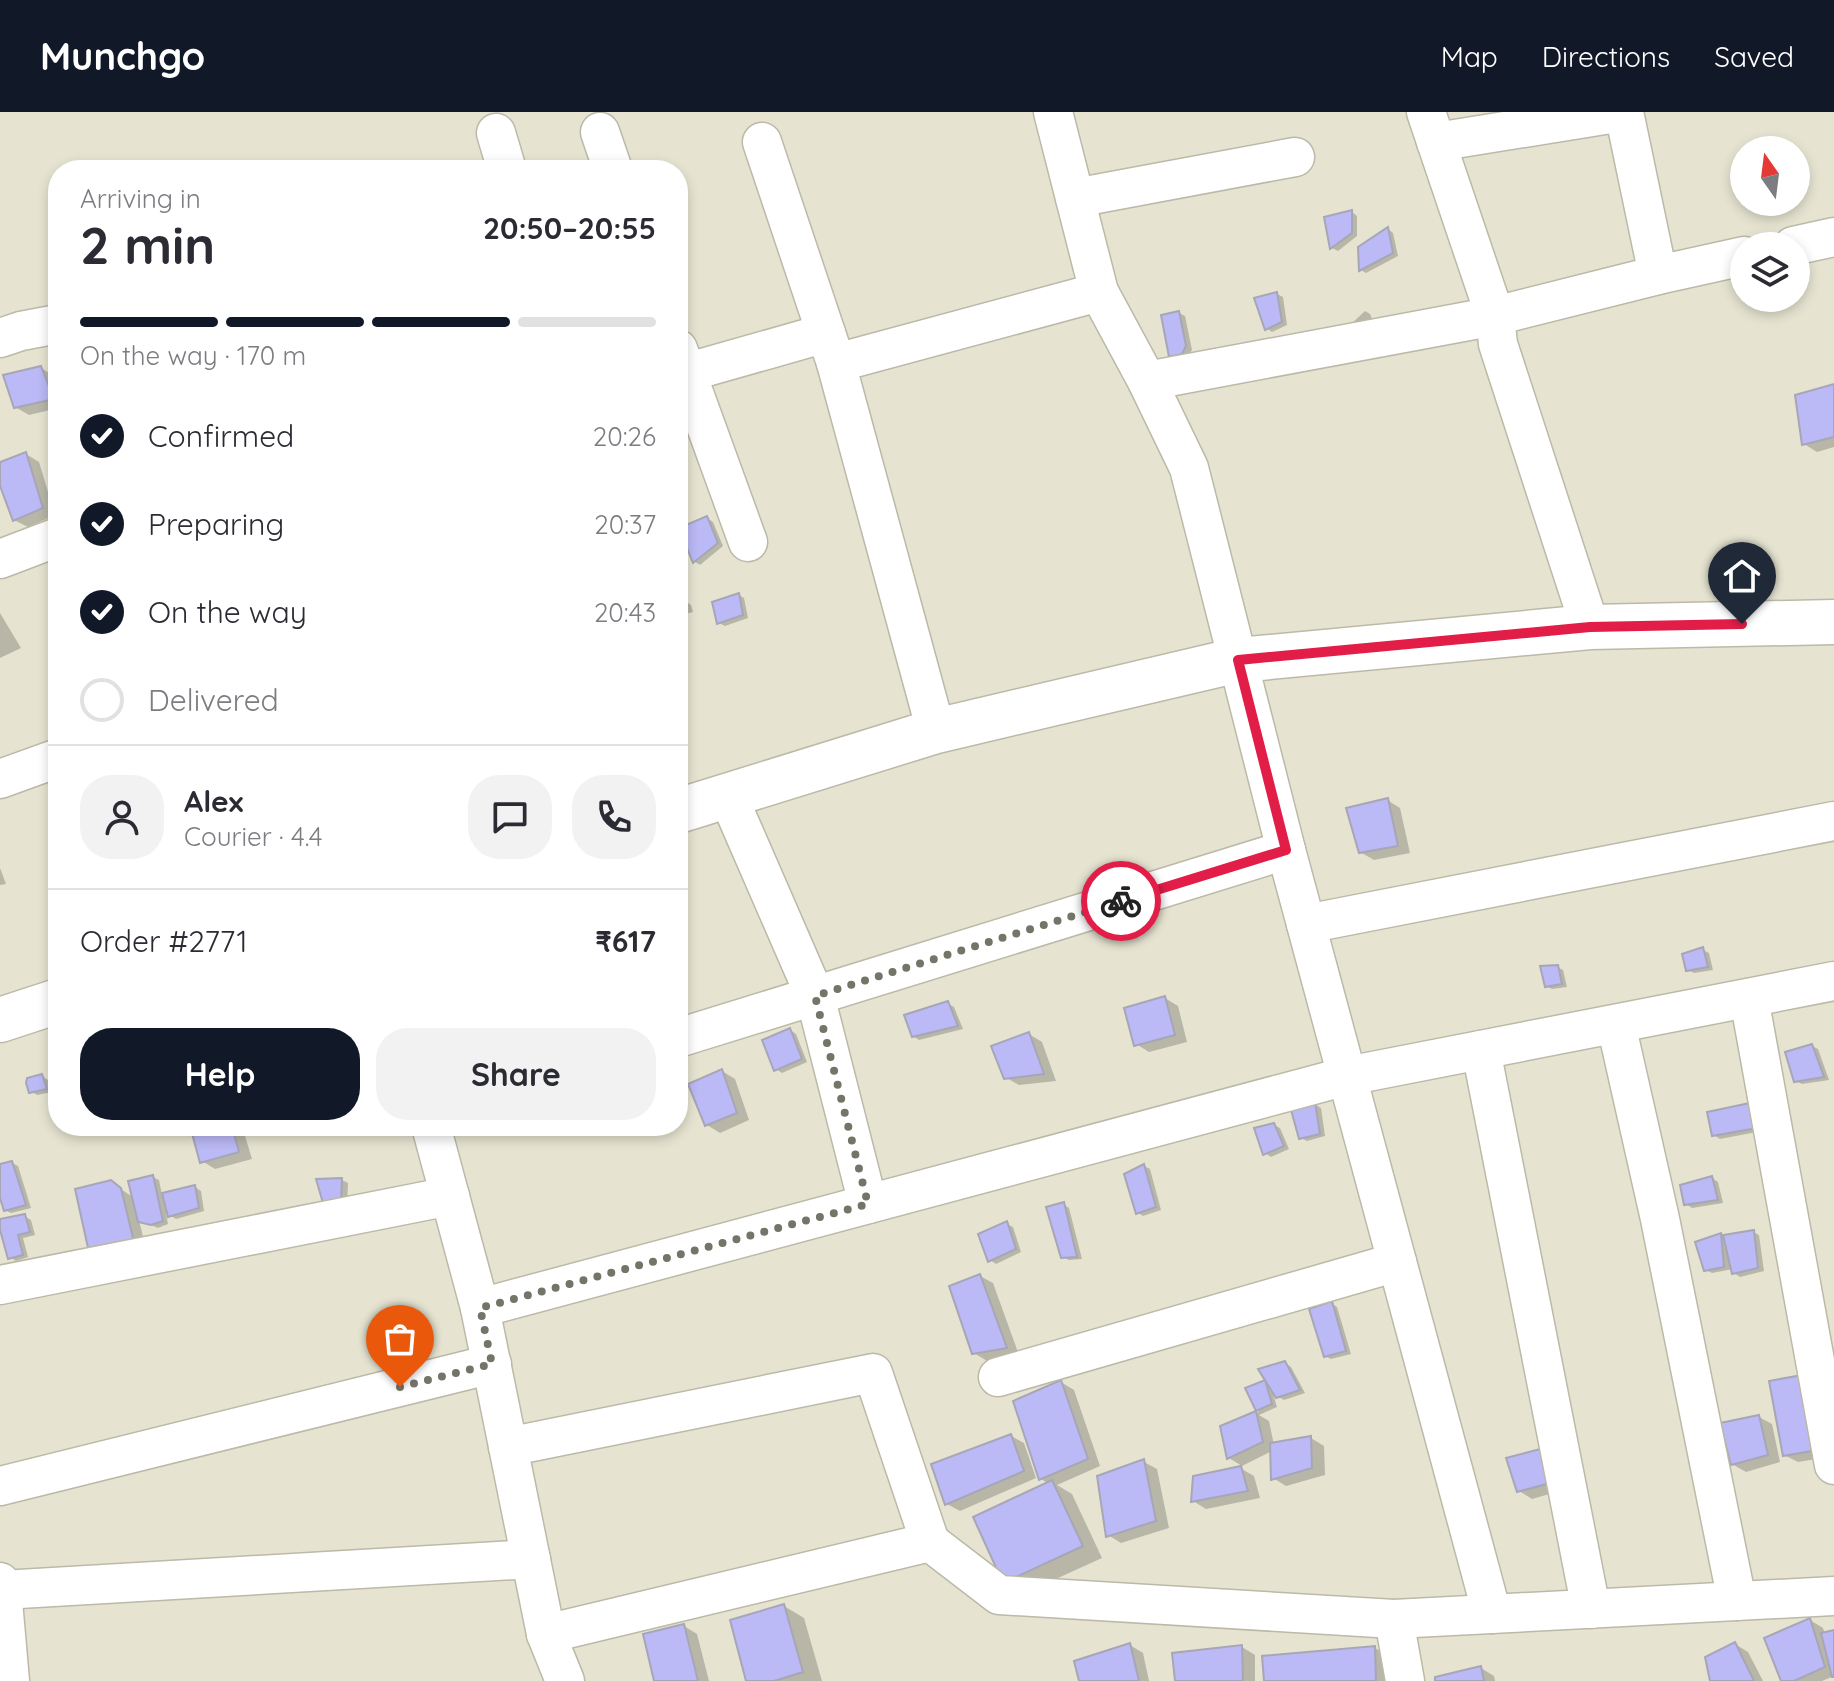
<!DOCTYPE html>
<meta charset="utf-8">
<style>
:root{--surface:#fff;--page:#f2f2f3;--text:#2b2b33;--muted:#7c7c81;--line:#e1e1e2;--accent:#111827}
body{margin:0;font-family:Quicksand,sans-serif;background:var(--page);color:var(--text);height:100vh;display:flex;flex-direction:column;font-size:30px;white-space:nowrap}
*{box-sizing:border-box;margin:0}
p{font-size:26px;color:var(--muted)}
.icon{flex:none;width:44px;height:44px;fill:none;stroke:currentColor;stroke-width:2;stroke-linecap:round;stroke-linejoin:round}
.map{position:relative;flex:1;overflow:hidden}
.sheet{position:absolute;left:48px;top:48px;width:640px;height:976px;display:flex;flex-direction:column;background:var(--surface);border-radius:32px;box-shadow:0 4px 12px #0003}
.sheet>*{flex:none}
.needle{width:52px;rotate:346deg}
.tools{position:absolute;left:1730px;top:24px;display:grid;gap:16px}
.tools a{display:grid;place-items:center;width:80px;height:80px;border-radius:50%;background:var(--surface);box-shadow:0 4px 12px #0003;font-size:40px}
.pin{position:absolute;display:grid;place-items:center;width:68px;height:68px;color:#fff;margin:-82px -34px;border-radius:50% 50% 50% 0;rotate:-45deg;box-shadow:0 0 8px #0007}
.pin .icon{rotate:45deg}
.courier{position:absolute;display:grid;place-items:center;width:80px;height:80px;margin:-40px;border:6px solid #e11d48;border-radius:50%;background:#fff;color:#222;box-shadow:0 2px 10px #0007}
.overview em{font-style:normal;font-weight:700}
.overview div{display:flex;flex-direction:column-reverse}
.overview{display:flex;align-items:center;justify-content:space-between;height:136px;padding:0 32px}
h1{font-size:52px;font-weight:700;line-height:60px}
.bar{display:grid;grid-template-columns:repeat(4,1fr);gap:12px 8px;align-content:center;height:96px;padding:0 32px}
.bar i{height:10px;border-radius:6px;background:var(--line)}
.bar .selected{background:var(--accent)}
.bar p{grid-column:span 4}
.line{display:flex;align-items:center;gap:20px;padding:0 32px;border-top:2px solid var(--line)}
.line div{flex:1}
.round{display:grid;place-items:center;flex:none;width:84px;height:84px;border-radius:32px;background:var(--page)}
ol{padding:0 32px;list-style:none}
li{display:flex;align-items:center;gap:24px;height:88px}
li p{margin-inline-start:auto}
li .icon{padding:8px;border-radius:50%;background:var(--accent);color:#fff;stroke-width:4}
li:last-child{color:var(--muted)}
li i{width:44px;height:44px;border:4px solid var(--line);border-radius:50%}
.cta{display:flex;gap:16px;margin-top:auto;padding:16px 32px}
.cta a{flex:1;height:92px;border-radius:32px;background:var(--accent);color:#fff;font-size:32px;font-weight:700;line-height:92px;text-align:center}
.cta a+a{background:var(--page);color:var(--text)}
header{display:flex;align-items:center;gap:48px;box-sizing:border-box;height:112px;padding:0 40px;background:var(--accent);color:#fff}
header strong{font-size:38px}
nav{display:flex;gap:44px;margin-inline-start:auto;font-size:28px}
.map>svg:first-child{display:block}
.shadow{fill:#0003}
.building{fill:#bbb9f6;stroke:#a6a6b7;stroke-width:2}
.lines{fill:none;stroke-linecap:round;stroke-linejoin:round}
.minor-casing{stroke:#bcb9a8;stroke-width:41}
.major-casing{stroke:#bcb9a8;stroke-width:47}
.minor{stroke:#fff;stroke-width:38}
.major{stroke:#fff;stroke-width:44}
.done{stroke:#757468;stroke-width:8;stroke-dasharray:0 14.4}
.route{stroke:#e11d48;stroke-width:10}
</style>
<header>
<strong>Munchgo</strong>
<nav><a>Map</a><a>Directions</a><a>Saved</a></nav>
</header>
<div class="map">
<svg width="1834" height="1569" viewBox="0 0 1834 1569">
<rect width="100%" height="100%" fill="#e6e4d1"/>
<g class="shadow">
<path d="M1352,100L1357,104V124L1338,139L1332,136L1327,106Z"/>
<path d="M1388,117L1393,121L1398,144L1366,161L1361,158Z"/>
<path d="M1277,182L1283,185L1287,213L1272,220L1266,216Z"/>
<path d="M1365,199L1370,202L1378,220L1349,214Z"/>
<path d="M1179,201L1185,204L1192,238L1188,244L1176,247L1170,244Z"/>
<path d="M58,248V266L53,250Z"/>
<path d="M41,256L58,266V296L29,303L15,295Z"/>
<path d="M1834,274V335L1817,340L1804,332Z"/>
<path d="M26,342L39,350L55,403L28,415L14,408L0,368V352Z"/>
<path d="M707,406L713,410L723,434L700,453L694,449Z"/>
<path d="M678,483L691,493L693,500L678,504Z"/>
<path d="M739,483L744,486L748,506L725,514L719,511Z"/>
<path d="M0,501L21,536L0,546Z"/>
<path d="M1387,688L1400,696L1410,741L1374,748L1360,740Z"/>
<path d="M0,756L6,772L0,773Z"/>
<path d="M1703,838L1709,841L1713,858L1694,861L1688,858Z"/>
<path d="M1557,855L1563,858L1567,875L1552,877L1546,874Z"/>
<path d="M1165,886L1178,894L1187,930L1149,940L1136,932Z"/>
<path d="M948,892L954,895L963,917L919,928L913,924Z"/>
<path d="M790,918L796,922L807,950L782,961L776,957Z"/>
<path d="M1029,922L1042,930L1056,969L1019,973L1005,965Z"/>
<path d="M1812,934L1818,937L1829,968L1802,972L1796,969Z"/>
<path d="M722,959L735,967L749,1008L720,1021L707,1013Z"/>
<path d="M58,961V984L53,962Z"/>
<path d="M42,964L48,968L52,980L37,983L31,979Z"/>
<path d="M1315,992L1321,996L1325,1024L1307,1029L1301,1026Z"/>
<path d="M1709,1001L1762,1019L1720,1027L1714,1023Z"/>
<path d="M1274,1013L1280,1016L1289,1037L1271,1045L1265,1041Z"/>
<path d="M192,1014H242L252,1047L215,1057L202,1049Z"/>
<path d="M12,1051L18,1054L31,1096L11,1101L5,1098L0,1078V1054Z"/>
<path d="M1144,1054L1150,1057L1161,1098L1143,1104L1137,1100Z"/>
<path d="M153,1065L159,1068L162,1083L195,1075L201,1079L204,1099L176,1107L166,1101L168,1112L158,1116L139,1108L146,1137L112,1151L111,1070L134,1086Z"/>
<path d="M1712,1066L1718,1070L1723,1091L1692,1096L1686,1092Z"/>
<path d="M342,1068L348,1071L347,1093L319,1069Z"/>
<path d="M1063,1092L1069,1096L1082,1147L1069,1148L1063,1145Z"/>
<path d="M24,1104L31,1108L35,1123L23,1126L28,1145L16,1149L10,1145L0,1109Z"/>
<path d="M1007,1112L1013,1115L1021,1140L996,1152L990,1148Z"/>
<path d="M1753,1120L1759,1123L1764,1159L1740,1165L1734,1161L1733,1157L1712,1161L1706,1158L1721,1124Z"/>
<path d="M980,1164L993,1171L1019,1243L987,1249L974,1241Z"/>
<path d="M1331,1191L1337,1195L1351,1242L1331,1247L1325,1244Z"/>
<path d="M1285,1251L1291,1255L1305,1281L1284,1288L1273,1282L1277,1295L1259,1303L1269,1309L1274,1333L1311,1326L1324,1334L1325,1363L1286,1374L1273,1366L1272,1339L1242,1354L1229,1346L1222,1315L1259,1300L1257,1298L1264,1270L1271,1274Z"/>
<path d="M1061,1270L1074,1278L1100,1354L1057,1373L1072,1382L1102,1446L1025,1481L975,1406L1049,1372L1041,1367Z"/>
<path d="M1771,1270L1834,1344L1798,1350L1784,1343Z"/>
<path d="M1759,1305L1772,1312L1780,1350L1746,1360L1732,1352Z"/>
<path d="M1011,1324L1024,1331L1036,1366L960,1399L947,1392Z"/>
<path d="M1509,1348L1570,1376L1532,1387L1519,1379Z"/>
<path d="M1144,1350L1157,1357L1169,1416L1121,1431L1108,1423Z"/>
<path d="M1240,1356L1254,1364L1260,1386L1206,1397L1193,1389Z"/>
<path d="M784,1494L804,1506L822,1569H749Z"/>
<path d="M1810,1508L1823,1516L1825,1522L1834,1520V1564L1822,1569H1783Z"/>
<path d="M684,1514L697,1522L709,1569H656Z"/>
<path d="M1735,1532L1748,1540L1763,1569H1712Z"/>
<path d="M1130,1533L1143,1541L1149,1569H1081Z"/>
<path d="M1242,1535L1255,1543V1569H1177Z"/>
<path d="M1375,1536L1395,1548L1396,1569H1266Z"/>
<path d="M1481,1556L1494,1564L1495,1569H1437Z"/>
</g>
<g class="building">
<path d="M1352,98V121L1330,137L1324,105Z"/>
<path d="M1388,115L1393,141L1359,159L1358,135Z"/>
<path d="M1277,180L1282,210L1265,218L1254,186Z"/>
<path d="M1179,199L1186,234L1182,242L1169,245L1161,203Z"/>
<path d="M41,254L54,287L14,296L3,263Z"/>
<path d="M1834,272V325L1802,333L1795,283Z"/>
<path d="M26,340L43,396L13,409L0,374V350Z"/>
<path d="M707,404L718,431L693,451L679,416Z"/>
<path d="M739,481L743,503L717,512L712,490Z"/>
<path d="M1388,686L1398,734L1359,741L1346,696Z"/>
<path d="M1703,835L1708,855L1686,859L1682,842Z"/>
<path d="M1558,853L1562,872L1545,875L1540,854Z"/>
<path d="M1165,884L1175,923L1134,934L1124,896Z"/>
<path d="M948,889L958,914L912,925L904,903Z"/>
<path d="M790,916L802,947L774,959L762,928Z"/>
<path d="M1029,920L1044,962L1004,967L991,934Z"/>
<path d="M1812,932L1824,965L1794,970L1785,940Z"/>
<path d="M722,957L737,1001L705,1014L688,972Z"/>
<path d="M42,962L47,977L29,981L26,971L27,966Z"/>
<path d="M1315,990L1320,1022L1299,1027L1290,994Z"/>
<path d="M1750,991L1757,1016L1712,1024L1707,1000Z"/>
<path d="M1274,1011L1284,1034L1263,1043L1254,1016Z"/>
<path d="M190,1014H232L239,1040L200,1051Z"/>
<path d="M12,1049L26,1093L4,1099L0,1086V1052Z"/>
<path d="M1144,1052L1156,1095L1136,1102L1124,1062Z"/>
<path d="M153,1063L163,1109L151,1113L138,1110L128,1069Z"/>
<path d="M1712,1064L1718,1088L1684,1093L1680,1073Z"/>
<path d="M342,1066L341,1091H323L316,1067Z"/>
<path d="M111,1068L121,1076L134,1130L90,1145L75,1077Z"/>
<path d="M195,1073L199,1096L168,1105L162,1081Z"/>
<path d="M1064,1090L1077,1145L1061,1146L1046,1095Z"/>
<path d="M25,1102L30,1120L18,1123L23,1143L8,1147L0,1118V1107Z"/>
<path d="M1007,1109L1016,1137L988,1150L978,1122Z"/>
<path d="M1754,1118L1758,1156L1732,1162L1723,1123Z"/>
<path d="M1721,1121L1724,1155L1704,1159L1695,1130Z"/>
<path d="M980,1162L1007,1236L972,1242L949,1174Z"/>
<path d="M1332,1189L1346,1239L1324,1245L1309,1197Z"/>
<path d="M1285,1249L1300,1278L1276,1286L1258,1257Z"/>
<path d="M1808,1262L1823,1337L1783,1344L1769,1269Z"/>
<path d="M1061,1268L1088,1347L1039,1368L1013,1289Z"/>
<path d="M1265,1268L1272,1292L1256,1299L1245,1276Z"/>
<path d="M1256,1299L1263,1330L1227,1347L1220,1314Z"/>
<path d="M1759,1303L1768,1343L1731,1353L1720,1311Z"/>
<path d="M1011,1322L1024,1359L945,1393L931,1352Z"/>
<path d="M1311,1324L1312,1356L1271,1368L1270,1331Z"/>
<path d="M1548,1335L1558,1369L1517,1380L1506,1346Z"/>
<path d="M1144,1347L1156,1409L1106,1425L1097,1364Z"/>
<path d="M1241,1354L1248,1379L1191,1390L1193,1364Z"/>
<path d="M1052,1368L1083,1434L1003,1471L973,1405Z"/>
<path d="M784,1492L803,1560L774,1569H746L730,1508Z"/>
<path d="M1810,1506L1825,1555L1794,1569H1781L1764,1526Z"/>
<path d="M684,1512L698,1569H654L643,1522Z"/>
<path d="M1834,1518V1565H1832L1821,1521Z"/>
<path d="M1735,1530L1754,1569H1710L1705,1545Z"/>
<path d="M1130,1531L1139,1569H1079L1074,1549Z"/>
<path d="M1242,1533L1243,1569H1175L1172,1541Z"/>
<path d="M1375,1534L1376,1569H1264L1262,1544Z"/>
<path d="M1481,1554L1484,1569H1435V1565Z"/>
</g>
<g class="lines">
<defs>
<g id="minor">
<path d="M1624,0L1658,163"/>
<path d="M600,20L613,58"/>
<path d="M496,21L507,58"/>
<path d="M762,30L836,251L1099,180L1053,0"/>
<path d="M1436,30L1623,0"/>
<path d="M1075,86L1295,45"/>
<path d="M1793,134L1834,125"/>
<path d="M1099,180L1147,269L1189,356L1286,738L1492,1502"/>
<path d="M0,226L21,219L58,212"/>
<path d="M678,237L748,430"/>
<path d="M836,251L936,619"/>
<path d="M678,263L826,221"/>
<path d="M1147,269L1495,204L1426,0"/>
<path d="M0,447L58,425"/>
<path d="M1590,515L1498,232L1495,204L1658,163L1744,144"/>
<path d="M0,667L58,646"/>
<path d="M728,684L815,884L868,1092"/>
<path d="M1306,812L1834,709"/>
<path d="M1749,886L1834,1353"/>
<path d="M1616,912L1660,1107L1737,1489"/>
<path d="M678,926L1286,738"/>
<path d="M1481,938L1591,1497"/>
<path d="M431,1014L480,1196L1347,964L1834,869"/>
<path d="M0,1173L450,1084"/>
<path d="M480,1196L546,1522L565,1569"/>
<path d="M998,1265L1397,1150"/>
<path d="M508,1335L873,1261L930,1430L546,1522"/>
<path d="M0,1374L492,1252"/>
<path d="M930,1430L999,1483L1394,1507L1834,1484"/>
<path d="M0,1470L2,1478L531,1447"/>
<path d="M2,1478L10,1569"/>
<path d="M1394,1507L1405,1569"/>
</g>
<g id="major">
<path d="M678,699L936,619L1238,548L1590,515L1834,510"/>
<path d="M0,908L58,889"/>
</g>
</defs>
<use href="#minor" class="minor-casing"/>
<use href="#major" class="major-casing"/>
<use href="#minor" class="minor"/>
<use href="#major" class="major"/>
</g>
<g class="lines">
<path class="done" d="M400,1275L492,1252L480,1196L868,1092L815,884L1121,789"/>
<path class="route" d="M1121,789L1286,738L1238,548L1590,515L1742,512"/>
</g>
</svg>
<div class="tools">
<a><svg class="needle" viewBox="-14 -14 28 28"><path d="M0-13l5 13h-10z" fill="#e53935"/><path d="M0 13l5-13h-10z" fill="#7c7c81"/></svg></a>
<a><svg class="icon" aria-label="layers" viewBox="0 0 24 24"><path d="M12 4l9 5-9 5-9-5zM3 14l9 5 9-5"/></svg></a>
</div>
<div class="pin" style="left:400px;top:1275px;background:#ea580c"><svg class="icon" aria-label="bag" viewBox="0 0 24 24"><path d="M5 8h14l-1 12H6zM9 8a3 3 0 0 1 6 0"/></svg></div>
<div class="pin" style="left:1742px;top:512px;background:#1f2937"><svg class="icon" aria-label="home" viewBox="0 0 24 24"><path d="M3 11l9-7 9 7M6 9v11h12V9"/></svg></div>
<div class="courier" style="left:1121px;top:789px"><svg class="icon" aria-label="bike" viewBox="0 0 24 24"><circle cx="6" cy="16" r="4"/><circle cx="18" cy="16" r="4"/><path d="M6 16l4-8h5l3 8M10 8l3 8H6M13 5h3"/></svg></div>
<section class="sheet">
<div class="overview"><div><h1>2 min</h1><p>Arriving in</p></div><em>20:50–20:55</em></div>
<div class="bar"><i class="selected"></i><i class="selected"></i><i class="selected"></i><i></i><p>On the way · 170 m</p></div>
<ol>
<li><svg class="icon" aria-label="check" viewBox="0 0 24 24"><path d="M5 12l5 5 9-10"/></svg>Confirmed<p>20:26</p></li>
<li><svg class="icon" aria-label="check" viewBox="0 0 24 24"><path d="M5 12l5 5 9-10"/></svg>Preparing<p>20:37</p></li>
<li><svg class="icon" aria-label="check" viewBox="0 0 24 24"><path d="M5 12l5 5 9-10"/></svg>On the way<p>20:43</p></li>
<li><i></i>Delivered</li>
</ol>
<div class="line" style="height:144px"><a class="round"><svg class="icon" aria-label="person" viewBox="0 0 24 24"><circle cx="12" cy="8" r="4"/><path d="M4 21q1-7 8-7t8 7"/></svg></a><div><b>Alex</b><p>Courier · 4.4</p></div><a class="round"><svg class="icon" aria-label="chat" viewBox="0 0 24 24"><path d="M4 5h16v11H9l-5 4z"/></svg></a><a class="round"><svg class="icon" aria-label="phone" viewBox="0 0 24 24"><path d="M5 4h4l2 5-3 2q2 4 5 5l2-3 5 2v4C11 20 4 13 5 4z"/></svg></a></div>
<div class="line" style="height:104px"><div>Order #2771</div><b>₹617</b></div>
<div class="cta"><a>Help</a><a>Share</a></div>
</section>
</div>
